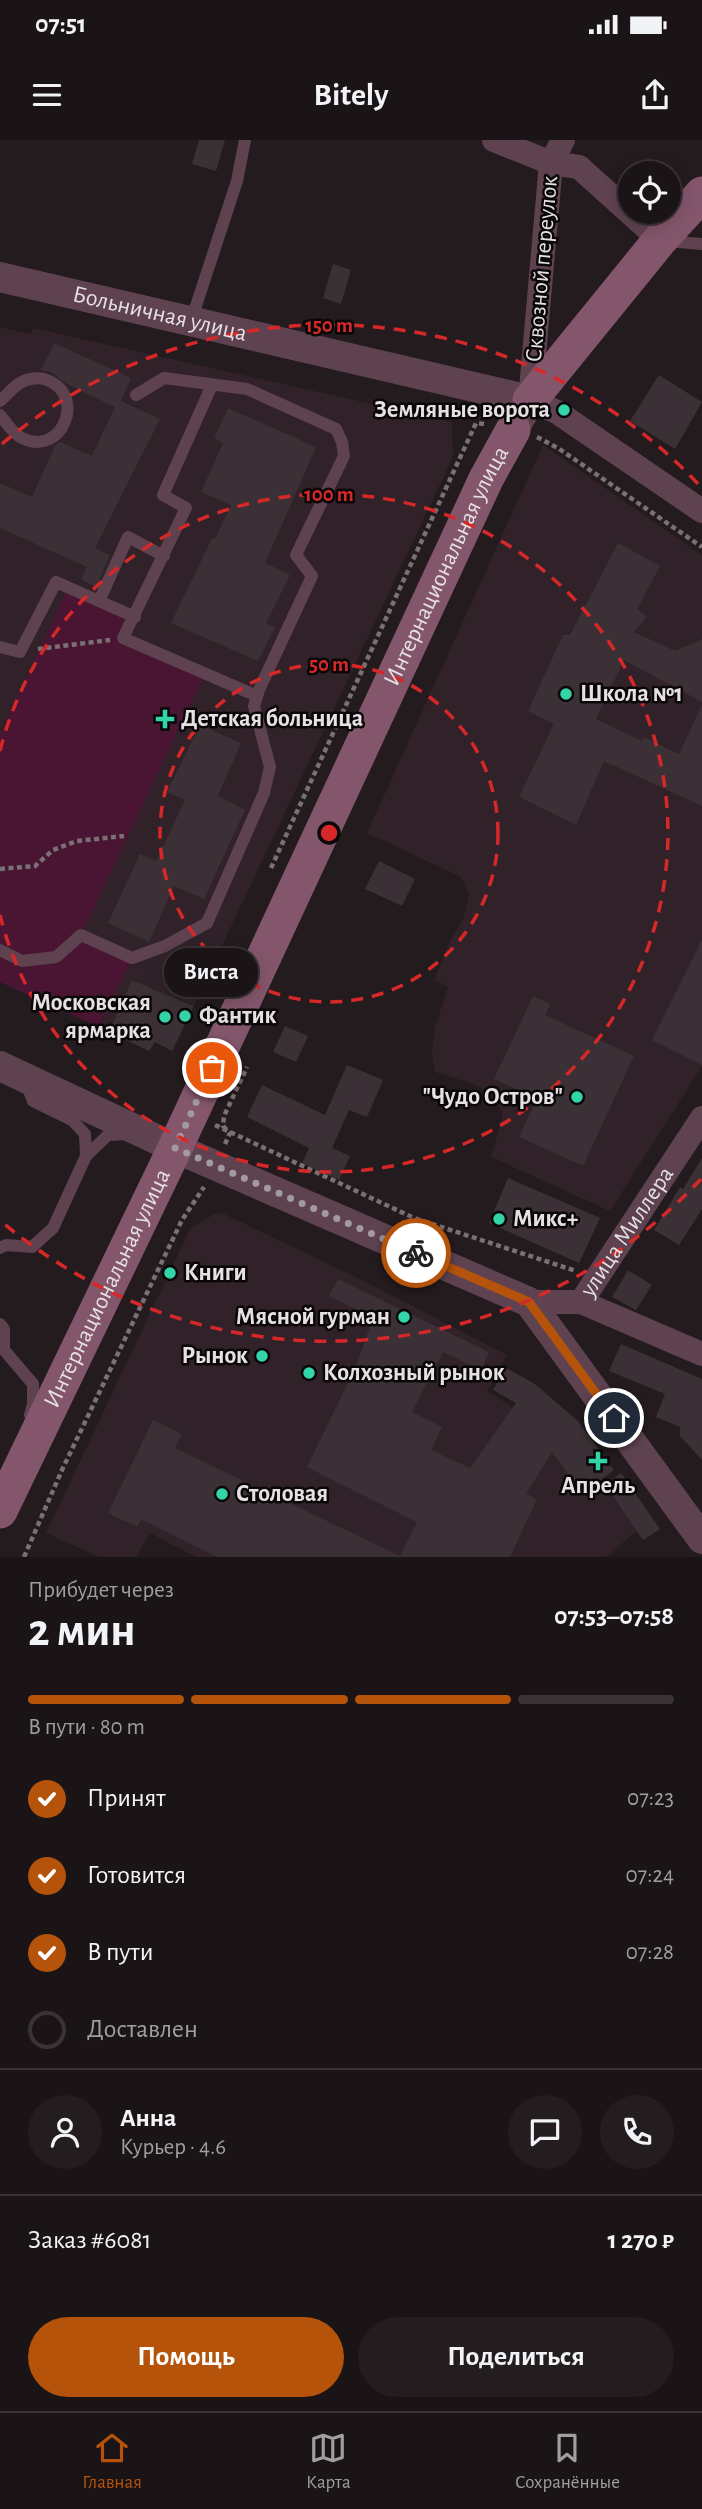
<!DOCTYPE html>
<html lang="ru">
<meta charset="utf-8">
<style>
:root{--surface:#1b1417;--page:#241d20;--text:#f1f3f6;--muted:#a09ea1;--line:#393336;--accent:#b45309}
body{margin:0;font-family:"Alegreya Sans",sans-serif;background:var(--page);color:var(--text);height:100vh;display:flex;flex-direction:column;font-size:26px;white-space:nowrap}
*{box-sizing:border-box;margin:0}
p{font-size:23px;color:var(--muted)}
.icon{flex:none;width:38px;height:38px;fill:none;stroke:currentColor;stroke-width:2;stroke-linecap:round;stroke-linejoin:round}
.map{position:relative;height:1417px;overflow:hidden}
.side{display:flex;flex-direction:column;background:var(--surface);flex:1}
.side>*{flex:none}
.controls{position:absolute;left:618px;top:21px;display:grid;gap:14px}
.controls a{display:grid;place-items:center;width:63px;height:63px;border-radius:50%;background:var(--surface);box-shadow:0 4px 18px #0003,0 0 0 2px var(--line);font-size:35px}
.pin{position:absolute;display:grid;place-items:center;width:60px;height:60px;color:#fff;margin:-30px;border:4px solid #fff;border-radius:50%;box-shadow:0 2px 7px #0007}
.courier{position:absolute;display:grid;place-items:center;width:70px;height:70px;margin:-35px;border:5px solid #b45309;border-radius:50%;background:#fff;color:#222;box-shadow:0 2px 9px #0007}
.bubble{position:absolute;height:49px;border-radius:24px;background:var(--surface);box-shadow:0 4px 18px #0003,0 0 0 2px var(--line);font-size:23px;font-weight:600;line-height:49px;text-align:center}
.summary em{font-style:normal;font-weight:600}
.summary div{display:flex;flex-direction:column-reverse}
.summary{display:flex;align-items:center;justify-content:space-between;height:119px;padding:0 28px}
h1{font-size:46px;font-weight:600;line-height:52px}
.bar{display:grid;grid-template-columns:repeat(4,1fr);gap:10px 7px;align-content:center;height:84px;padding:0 28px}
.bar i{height:9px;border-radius:5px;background:var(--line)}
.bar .current{background:var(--accent)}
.bar p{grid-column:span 4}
.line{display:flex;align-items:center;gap:18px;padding:0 28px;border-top:2px solid var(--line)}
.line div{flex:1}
.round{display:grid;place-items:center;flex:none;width:74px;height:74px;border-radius:37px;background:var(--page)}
ol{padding:0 28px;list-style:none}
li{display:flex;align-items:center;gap:21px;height:77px}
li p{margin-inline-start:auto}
li .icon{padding:7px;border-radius:50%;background:var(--accent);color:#fff;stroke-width:4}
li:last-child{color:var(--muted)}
li i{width:38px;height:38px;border:4px solid var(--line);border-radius:50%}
.action{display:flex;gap:14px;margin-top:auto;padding:14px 28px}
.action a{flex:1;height:80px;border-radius:42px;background:var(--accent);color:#fff;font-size:28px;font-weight:600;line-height:80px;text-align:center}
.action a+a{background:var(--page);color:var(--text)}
.status{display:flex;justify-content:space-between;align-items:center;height:49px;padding:0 35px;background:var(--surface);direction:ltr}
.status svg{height:19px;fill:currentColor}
header{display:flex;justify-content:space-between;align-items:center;height:91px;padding:0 28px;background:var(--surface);font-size:32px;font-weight:600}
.dock{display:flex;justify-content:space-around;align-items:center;height:98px;border-top:2px solid var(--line);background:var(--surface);font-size:19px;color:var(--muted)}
.dock a{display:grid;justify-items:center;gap:4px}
.dock .current{color:var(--accent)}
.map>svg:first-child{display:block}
.built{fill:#312229}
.green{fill:#491532}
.building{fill:#3a3035}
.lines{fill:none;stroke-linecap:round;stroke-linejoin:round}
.path{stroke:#797175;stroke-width:4.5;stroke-dasharray:5 3.5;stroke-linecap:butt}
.service{stroke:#5f4250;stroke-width:12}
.minor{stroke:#5f4250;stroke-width:24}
.tertiary{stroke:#5f4250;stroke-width:30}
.secondary{stroke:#84566c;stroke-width:35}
.done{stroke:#a29b9e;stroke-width:7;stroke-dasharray:0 12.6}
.route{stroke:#b45309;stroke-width:9}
.ring{fill:none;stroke:#d62828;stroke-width:3.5;stroke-dasharray:12 9}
.poi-dot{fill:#33d4a8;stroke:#0a0708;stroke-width:2.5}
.labels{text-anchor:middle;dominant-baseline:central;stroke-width:5;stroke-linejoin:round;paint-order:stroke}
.street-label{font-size:24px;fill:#e6e0e3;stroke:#0a0708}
.poi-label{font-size:24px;font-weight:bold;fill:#e6e0e3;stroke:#0a0708;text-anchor:start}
.centre{fill:#d62828;stroke:#0a0708;stroke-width:3.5}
.ring-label{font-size:21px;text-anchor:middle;font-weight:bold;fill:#d62828;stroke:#0a0708;stroke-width:5;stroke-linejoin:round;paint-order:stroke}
</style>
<div class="status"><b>07:51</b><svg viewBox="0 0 49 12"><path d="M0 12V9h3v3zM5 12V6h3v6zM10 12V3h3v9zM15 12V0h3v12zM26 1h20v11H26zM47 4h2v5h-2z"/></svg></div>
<header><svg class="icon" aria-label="menu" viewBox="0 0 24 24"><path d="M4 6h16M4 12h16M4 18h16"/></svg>Bitely<svg class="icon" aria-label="share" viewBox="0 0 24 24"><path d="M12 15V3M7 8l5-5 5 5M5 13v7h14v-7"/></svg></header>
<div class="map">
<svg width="702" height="1417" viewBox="0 0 702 1417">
<rect width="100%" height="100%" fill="#241b1f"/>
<g class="built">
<path d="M0,187L31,194L33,188L452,282L453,317L194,865L132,840L109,892L0,842Z"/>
<path d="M543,305L702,415V926L610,1071L491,1017L503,975L494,955L474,944L435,932L432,913L435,888L448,847L434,840L450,801L463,780L469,755L461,737L367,693Z"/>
<path d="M216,1073L224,1074L362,1140L507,1215L487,1251L543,1287L583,1353L601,1342L638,1390L606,1417H196L150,1393L136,1417H99L46,1393L190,1089Z"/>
</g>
<path class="green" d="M68,447L135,477L124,498L205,534L81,795L132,818L99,887L0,842V595Z"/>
<g class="building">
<path d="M199,0H225L216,31L192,24Z"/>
<path d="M333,124L351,130L341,164L323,158Z"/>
<path d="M54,203L131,238L121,261L160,279L95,408L110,415L96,447L81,439L87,427L0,388V343L32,357L55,306L60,302L92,316L115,267L67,244L51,232L41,230Z"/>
<path d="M659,235L702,262L675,309L630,281Z"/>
<path d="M228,268L316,307L265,423L290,435L266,483L275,487L258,521L171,483L212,398L215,399L231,365L201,352L223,303L214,298Z"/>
<path d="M618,403L660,426L637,469L647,477L634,492L675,511L702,499V562L624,520L596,579L642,601L644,597L679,614L702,565V666L604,621L576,685L519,657L554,584L528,571L563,495H570Z"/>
<path d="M200,585L241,603L218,656L245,670L204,759L174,746L149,802L108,783L140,714L156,721L185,660L167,652Z"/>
<path d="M379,721L415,739L402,766L365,749Z"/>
<path d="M702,800V925L652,900Z"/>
<path d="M132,840L194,866L172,911L155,902L149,911L109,892Z"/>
<path d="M533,856L550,864L545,875L634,916L583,1026L519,997L537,959L494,939Z"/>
<path d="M285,886L308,896L296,922L273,912Z"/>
<path d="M347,925L383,940L367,977L349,970L332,1008L350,1016L339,1040L302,1023L309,1008L247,977L262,945L325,975Z"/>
<path d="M702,1018V1069L679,1105L654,1090L680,1047L683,1049Z"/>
<path d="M508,1038L600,1078L579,1123L489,1083Z"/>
<path d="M628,1130L652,1145L636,1170L612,1157Z"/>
<path d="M338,1139L489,1212L481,1230L443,1212L412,1272L442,1287L431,1310L470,1328L516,1263L493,1250L506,1228L535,1244L578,1281L614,1330L582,1354L552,1312L526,1354L537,1359L510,1417H217L141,1379L137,1387L108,1373L153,1280L182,1294L175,1308L400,1416L417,1382L307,1327L356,1226L373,1178L329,1156Z"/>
<path d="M621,1204L702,1239V1320L680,1296V1287L656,1277L665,1254L609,1231Z"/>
<path d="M621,1333L660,1389L643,1400L605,1345Z"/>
</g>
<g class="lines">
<g class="path">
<path d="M537,297L558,308L702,407"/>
<path d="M38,509L110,500"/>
<path d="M271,728L476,283L484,284"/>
<path d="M0,729L35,726L53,710L77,701L124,696"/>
<path d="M215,985L414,1078L576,1131"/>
<path d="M225,1004L230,993L223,986L224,976L247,927"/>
<path d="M24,1417L62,1330L182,1080L204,1047"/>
</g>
<g class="service">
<path d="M667,101L702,104"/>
<path d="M191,181L237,41L245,0"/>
<path d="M212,245L163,355L186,368L123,498L257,556"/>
<path d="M0,261C7,255 13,247 20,243C28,238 39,237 47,240C88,256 61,318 22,298C13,294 7,283 0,275"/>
<path d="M100,459L128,397L164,416"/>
<path d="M0,507L20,512L56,442L135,477"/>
<path d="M0,810L22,821L56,817L81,795L132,818L165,806L207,783L264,653L270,627L254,566L259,550L312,436L296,415L344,316L342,302L336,289L247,249L164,238L136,255"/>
<path d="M86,1016L108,995L126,994"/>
<path d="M0,1108L6,1105L32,1107L53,1088L86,1016L85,994L72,980L33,961L26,943"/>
<path d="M0,1184L4,1189V1210L33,1244V1264L30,1275"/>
</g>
<g class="minor">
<path d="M494,0L551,23L579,27L660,100"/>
<path d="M563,0L551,23L530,260L557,272L702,371"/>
<path id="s1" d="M529,1162H581L702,978"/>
<path d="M581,1162L702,1214"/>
</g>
<g class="tertiary">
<path id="s2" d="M0,137L530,260L519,280"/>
<path d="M0,926L175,1008L529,1162L702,1399"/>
</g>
<g class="secondary">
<path d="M530,260L660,100L702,54"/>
<path id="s3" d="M0,1371L175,1008L486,339L513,290"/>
</g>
</g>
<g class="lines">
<path class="done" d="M212,928L175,1008L416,1113"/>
<path class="route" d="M416,1113L529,1162L614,1278"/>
</g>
<g class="ring">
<circle cx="329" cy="693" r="169"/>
<path d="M0 611A339 339 0 1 1 0 775"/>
<path d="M701 1039A508 508 0 0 1 2 1082M2 304A508 508 0 0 1 701 347"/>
</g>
<g class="poi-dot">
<circle cx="564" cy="270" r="7"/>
<circle cx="566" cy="554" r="7"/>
<path d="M161.5 568.5h7v7h7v7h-7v7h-7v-7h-7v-7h7z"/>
<circle cx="185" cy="876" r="7"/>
<circle cx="165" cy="877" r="7"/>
<circle cx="577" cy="957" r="7"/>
<circle cx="499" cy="1079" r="7"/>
<circle cx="170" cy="1133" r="7"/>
<circle cx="404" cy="1177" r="7"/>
<circle cx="262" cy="1216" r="7"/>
<circle cx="309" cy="1233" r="7"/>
<path d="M594.5 1310.5h7v7h7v7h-7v7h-7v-7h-7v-7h7z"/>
<circle cx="222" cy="1354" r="7"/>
</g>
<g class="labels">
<g class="street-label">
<text transform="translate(542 129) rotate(-85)">Сквозной переулок</text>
<text stroke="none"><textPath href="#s2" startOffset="164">Больничная улица</textPath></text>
<text stroke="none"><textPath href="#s3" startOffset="1045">Интернациональная улица</textPath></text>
<text stroke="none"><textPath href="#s1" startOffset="136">улица Миллера</textPath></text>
<text stroke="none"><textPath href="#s3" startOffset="247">Интернациональная улица</textPath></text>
</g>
<g class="poi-label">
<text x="550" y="270" text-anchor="end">Земляные ворота</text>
<text x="580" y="554">Школа №1</text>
<text x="181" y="579">Детская больница</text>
<text x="151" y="863" text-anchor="end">Московская<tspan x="151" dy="28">ярмарка</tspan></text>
<text x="199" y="876">Фантик</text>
<text x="563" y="957" text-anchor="end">"Чудо Остров"</text>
<text x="513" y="1079">Микс+</text>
<text x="184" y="1133">Книги</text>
<text x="390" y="1177" text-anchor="end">Мясной гурман</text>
<text x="248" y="1216" text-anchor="end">Рынок</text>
<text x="323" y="1233">Колхозный рынок</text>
<text x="598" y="1346" text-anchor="middle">Апрель</text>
<text x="236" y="1354">Столовая</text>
</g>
</g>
<circle cx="329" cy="693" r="10" class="centre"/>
<g class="ring-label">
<text x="329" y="192">150 m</text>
<text x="329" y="361">100 m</text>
<text x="329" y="531">50 m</text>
</g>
</svg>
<div class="controls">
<a><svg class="icon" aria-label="locate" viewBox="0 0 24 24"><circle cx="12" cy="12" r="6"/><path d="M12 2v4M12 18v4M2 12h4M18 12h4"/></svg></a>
</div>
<div class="pin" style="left:212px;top:928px;background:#ea580c"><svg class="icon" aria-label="bag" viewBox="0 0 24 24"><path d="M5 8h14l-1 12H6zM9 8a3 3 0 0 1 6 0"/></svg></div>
<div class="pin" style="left:614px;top:1278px;background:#1f2937"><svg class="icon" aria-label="home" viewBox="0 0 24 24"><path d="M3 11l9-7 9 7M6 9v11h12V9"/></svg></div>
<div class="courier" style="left:416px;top:1113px"><svg class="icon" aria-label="bike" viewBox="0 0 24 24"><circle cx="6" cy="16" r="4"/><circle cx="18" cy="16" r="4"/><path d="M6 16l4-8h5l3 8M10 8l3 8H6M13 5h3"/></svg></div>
<div class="bubble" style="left:164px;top:808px;width:94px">Виста</div>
</div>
<section class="side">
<div class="summary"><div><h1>2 мин</h1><p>Прибудет через</p></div><em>07:53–07:58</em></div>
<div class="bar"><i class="current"></i><i class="current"></i><i class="current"></i><i></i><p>В пути · 80 m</p></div>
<ol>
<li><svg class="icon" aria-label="check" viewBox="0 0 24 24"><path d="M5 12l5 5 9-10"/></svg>Принят<p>07:23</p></li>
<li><svg class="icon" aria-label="check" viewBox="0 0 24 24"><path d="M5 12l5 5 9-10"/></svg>Готовится<p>07:24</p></li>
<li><svg class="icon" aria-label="check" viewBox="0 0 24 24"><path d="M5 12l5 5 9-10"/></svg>В пути<p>07:28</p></li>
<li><i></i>Доставлен</li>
</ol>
<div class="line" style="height:126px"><a class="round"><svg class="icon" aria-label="person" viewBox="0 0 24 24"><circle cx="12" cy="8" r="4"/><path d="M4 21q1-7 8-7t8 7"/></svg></a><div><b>Анна</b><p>Курьер · 4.6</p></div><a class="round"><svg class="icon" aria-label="chat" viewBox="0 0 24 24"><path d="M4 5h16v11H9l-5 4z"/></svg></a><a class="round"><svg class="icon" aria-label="phone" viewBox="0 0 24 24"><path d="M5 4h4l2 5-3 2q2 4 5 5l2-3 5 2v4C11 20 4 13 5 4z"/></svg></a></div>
<div class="line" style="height:91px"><div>Заказ #6081</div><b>1 270 ₽</b></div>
<div class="action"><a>Помощь</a><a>Поделиться</a></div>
</section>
<nav class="dock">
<a class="current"><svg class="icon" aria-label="home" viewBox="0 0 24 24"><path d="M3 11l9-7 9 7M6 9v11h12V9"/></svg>Главная</a>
<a><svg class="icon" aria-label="map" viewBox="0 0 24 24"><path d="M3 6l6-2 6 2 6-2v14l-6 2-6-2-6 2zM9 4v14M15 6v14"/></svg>Карта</a>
<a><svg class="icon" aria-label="saved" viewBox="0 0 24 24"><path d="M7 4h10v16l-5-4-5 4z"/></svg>Сохранённые</a>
</nav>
